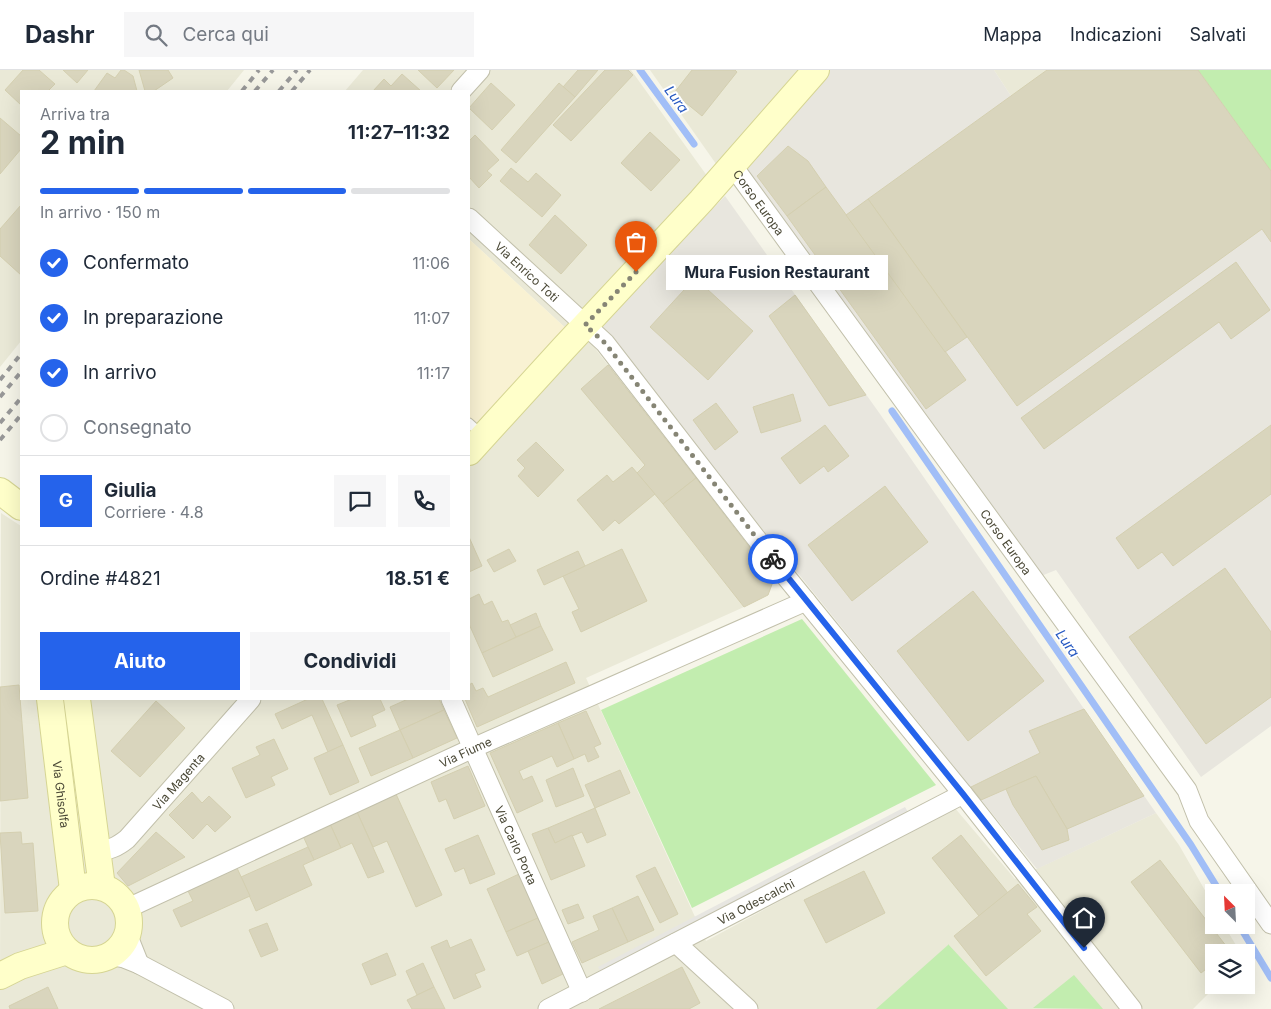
<!DOCTYPE html>
<html lang="it">
<meta charset="utf-8">
<style>
:root{--surface:#fff;--page:#f6f6f7;--text:#1f2937;--muted:#747a83;--line:#e0e1e3;--accent:#2563eb}
body{margin:0;font-family:Inter,sans-serif;background:var(--page);color:var(--text);height:100vh;display:flex;flex-direction:column;font-size:19px;white-space:nowrap}
*{box-sizing:border-box;margin:0}
p{font-size:16px;color:var(--muted)}
.icon{flex:none;width:28px;height:28px;fill:none;stroke:currentColor;stroke-width:2;stroke-linecap:round;stroke-linejoin:round}
.map{position:relative;flex:1;overflow:hidden}
.details{position:absolute;left:20px;top:20px;width:450px;height:610px;display:flex;flex-direction:column;background:var(--surface);border-radius:0px;box-shadow:0 5px 20px #0002}
.details>*{flex:none}
.needle{width:32px;rotate:336deg}
.controls{position:absolute;left:1205px;top:814px;display:grid;gap:10px}
.controls a{display:grid;place-items:center;width:50px;height:50px;border-radius:0px;background:var(--surface);box-shadow:0 5px 20px #0002;font-size:25px}
.pin{position:absolute;display:grid;place-items:center;width:42px;height:42px;color:#fff;margin:-51px -21px;border-radius:50% 50% 50% 0;rotate:-45deg;box-shadow:0 0 5px #0007}
.pin .icon{rotate:45deg}
.courier{position:absolute;display:grid;place-items:center;width:50px;height:50px;margin:-25px;border:4px solid #2563eb;border-radius:50%;background:#fff;color:#222;box-shadow:0 1px 6px #0007}
.bubble{position:absolute;height:35px;border-radius:0px;background:var(--surface);box-shadow:0 5px 20px #0002;font-size:16px;font-weight:700;line-height:35px;text-align:center}
.overview em{font-style:normal;font-weight:700}
.overview div{display:flex;flex-direction:column-reverse}
.overview{display:flex;align-items:center;justify-content:space-between;height:85px;padding:0 20px}
h1{font-size:32px;font-weight:700;line-height:38px}
.bar{display:grid;grid-template-columns:repeat(4,1fr);gap:8px 5px;align-content:center;height:60px;padding:0 20px}
.bar i{height:6px;border-radius:4px;background:var(--line)}
.bar .on{background:var(--accent)}
.bar p{grid-column:span 4}
.line{display:flex;align-items:center;gap:12px;padding:0 20px;border-top:1px solid var(--line)}
.line div{flex:1}
.round{display:grid;place-items:center;flex:none;width:52px;height:52px;border-radius:0px;background:var(--page)}
ol{padding:0 20px;list-style:none}
li{display:flex;align-items:center;gap:15px;height:55px}
li p{margin-inline-start:auto}
li .icon{padding:5px;border-radius:50%;background:var(--accent);color:#fff;stroke-width:4}
li:last-child{color:var(--muted)}
li i{width:28px;height:28px;border:2px solid var(--line);border-radius:50%}
.action{display:flex;gap:10px;margin-top:auto;padding:10px 20px}
.action a{flex:1;height:58px;border-radius:0px;background:var(--accent);color:#fff;font-size:20px;font-weight:700;line-height:58px;text-align:center}
.action a+a{background:var(--page);color:var(--text)}
header{display:flex;align-items:center;gap:30px;box-sizing:border-box;height:70px;padding:0 25px;background:var(--surface);border-bottom:1px solid var(--line)}
header strong{font-size:24px}
nav{display:flex;gap:28px;margin-inline-start:auto;font-size:18px}
.search{width:350px;height:45px;background:var(--page);display:flex;align-items:center;gap:12px;box-sizing:border-box;padding:0 18px;border-radius:0px;color:var(--muted);font-size:19px}
.map>svg:first-child{display:block}
.residential{fill:#eae9d7}
.commercial{fill:#f9f2d3}
.industrial{fill:#e8e6de}
.green{fill:#c2edaf}
.parking{fill:#e7e6e1}
.lines{fill:none;stroke-linecap:round;stroke-linejoin:round}
.stream{stroke:#a1bef7;stroke-width:7}
.building{fill:#d9d5bd;stroke:#d4cfb0}
.lane-casing{stroke:#c2c0ab;stroke-width:11}
.street-casing{stroke:#c2c0ab;stroke-width:21}
.secondary-casing{stroke:#d6d593;stroke-width:28}
.lane{stroke:#fff;stroke-width:9}
.street{stroke:#fff;stroke-width:19}
.secondary{stroke:#ffffca;stroke-width:26}
.rail{stroke:#989898;stroke-width:4;stroke-dasharray:6 6;stroke-linecap:butt}
.done{stroke:#868575;stroke-width:5;stroke-dasharray:0 9}
.route{stroke:#2563eb;stroke-width:6}
.labels{text-anchor:middle;dominant-baseline:central;stroke-width:4;stroke-linejoin:round;paint-order:stroke}
.street-label{font-size:12px;fill:#4a4836;stroke:#fff}
.water-label{font-size:14px;font-style:italic;fill:#2558c1;stroke:#fff}
</style>
<header>
<strong>Dashr</strong>
<div class="search"><svg class="icon" aria-label="search" viewBox="0 0 24 24"><circle cx="10" cy="10" r="6"/><path d="M15 15l6 6"/></svg>Cerca qui</div>
<nav><a>Mappa</a><a>Indicazioni</a><a>Salvati</a></nav>
</header>
<div class="map">
<svg width="1271" height="939" viewBox="0 0 1271 939">
<rect width="100%" height="100%" fill="#f6f5e9"/>
<g class="residential">
<path d="M0,0H244L227,21H21V271L0,297Z"/>
<path d="M363,0H631L710,110L571,263L469,169V21H345Z"/>
<path d="M650,0H810L721,101Z"/>
<path d="M994,0H1047L1011,26Z"/>
<path d="M587,268L774,509L768,525L744,537L586,608L706,871L954,737L1015,809L1156,743L1179,775L1214,836V855H1224L1240,882H1214V915H1217L1193,939H0L1,443L21,456V629H469V395Z"/>
</g>
<path class="commercial" d="M469,169L571,263L469,372Z"/>
<g class="industrial">
<path d="M830,0H994L1011,26L1047,0H1198L1271,101V656L1201,707L1056,500L1041,506L743,99Z"/>
<path d="M725,126L880,344L1156,743L1037,799L599,257Z"/>
</g>
<g class="green">
<path d="M1198,0H1271V101Z"/>
<path d="M802,549L936,715L692,838L601,640Z"/>
<path d="M948,874L1008,939H876L948,875Z"/>
<path d="M1074,905L1103,939L1033,938Z"/>
</g>
<path class="parking" d="M905,737L908,742L601,902L598,897Z"/>
<g class="lines">
<g class="stream">
<path d="M640,0L694,74"/>
<path d="M892,341L1191,775L1220,822"/>
<path d="M1239,855L1271,908"/>
</g>
</g>
<g class="building">
<path d="M23,0H39L55,14L48,21H21V35L5,20Z"/>
<path d="M63,0H88L77,13Z"/>
<path d="M121,0H124L133,6L137,21H94L107,3L115,8Z"/>
<path d="M139,0H168L173,8L154,21H145Z"/>
<path d="M418,0H454L437,18Z"/>
<path d="M578,0H598L575,27L563,17Z"/>
<path d="M605,0H628L633,5L571,71L553,55Z"/>
<path d="M692,0H735L737,2L702,46L674,23Z"/>
<path d="M1047,0H1198L1271,101V172L1262,159L1017,336L868,129Z"/>
<path d="M402,4L421,21H373L384,9L391,16Z"/>
<path d="M491,13L515,35L492,60L469,38Z"/>
<path d="M559,13L575,27L516,93L501,80Z"/>
<path d="M0,48L21,66V79L0,104Z"/>
<path d="M650,62L680,90L651,121L621,93Z"/>
<path d="M475,65L499,90L487,101L492,105L479,118L469,107V71Z"/>
<path d="M788,76L808,91L826,117L787,146L757,106Z"/>
<path d="M511,98L528,112L536,103L561,125L542,147L500,111Z"/>
<path d="M826,117L966,310L926,339L787,146Z"/>
<path d="M868,129L967,267L945,282L846,145Z"/>
<path d="M21,135V205L0,186V159Z"/>
<path d="M555,145L587,175L561,204L529,175Z"/>
<path d="M1236,192L1270,240L1231,269L1219,252L1044,379L1021,348Z"/>
<path d="M695,208L753,261L708,310L650,257Z"/>
<path d="M795,225L866,325L829,336L769,246Z"/>
<path d="M608,295L696,408L663,434L637,403L645,395L581,319Z"/>
<path d="M793,324L801,351L761,363L753,337Z"/>
<path d="M716,333L738,362L715,380L693,350Z"/>
<path d="M825,355L849,386L828,402L824,396L800,414L781,388Z"/>
<path d="M1271,355V424L1173,496L1162,482L1138,499L1116,468Z"/>
<path d="M536,372L564,400L538,427L518,406L525,398L517,390Z"/>
<path d="M632,397L655,424L619,454L615,450L603,461L577,430L607,405L613,412Z"/>
<path d="M696,408L774,509L768,525L744,537L663,434Z"/>
<path d="M885,416L928,472L852,531L808,475Z"/>
<path d="M469,467L482,496L469,502Z"/>
<path d="M509,479L516,491L494,502L487,490Z"/>
<path d="M622,479L647,531L581,562L572,542L579,539L563,506Z"/>
<path d="M578,481L585,496L544,515L537,500Z"/>
<path d="M1225,498L1271,562V627L1206,674L1129,567Z"/>
<path d="M973,521L1044,611L968,671L897,581Z"/>
<path d="M479,524L484,535L492,531L502,552L508,550L516,567L482,583L469,554V529Z"/>
<path d="M536,543L541,556L516,567L510,555Z"/>
<path d="M541,556L553,580L493,607L482,583Z"/>
<path d="M566,592L575,613L477,657L465,629H469V615L472,613L476,621L483,618L488,627Z"/>
<path d="M19,615L28,728L0,731V617Z"/>
<path d="M308,629H322L343,675L328,682L312,645L282,659L275,644Z"/>
<path d="M352,629H380L385,640L372,646L376,656L351,667L337,635Z"/>
<path d="M408,629H439L444,640L400,660L390,637Z"/>
<path d="M156,631L185,658L140,707L111,681Z"/>
<path d="M1084,639L1144,726L1067,759L1036,706L981,730L971,717L1040,683L1029,661Z"/>
<path d="M444,640L457,668L413,688L400,660Z"/>
<path d="M586,641L601,674L594,677L599,687L588,692L585,684L574,689L558,653Z"/>
<path d="M558,653L574,689L557,697L552,686L519,701L523,710L532,706L543,731L517,743L490,683Z"/>
<path d="M400,660L413,688L371,706L359,678Z"/>
<path d="M274,669L288,699L271,707L275,715L246,728L232,698L260,685L256,677Z"/>
<path d="M343,675L359,712L330,725L314,688Z"/>
<path d="M468,696L485,736L454,749L446,729L439,732L431,712Z"/>
<path d="M573,698L584,726L556,737L546,710Z"/>
<path d="M620,700L630,723L595,738L585,715Z"/>
<path d="M1036,706L1067,759L1069,770L1042,780L1013,735L1006,719Z"/>
<path d="M192,722L202,733L209,726L231,747L215,762L207,754L193,769L169,745Z"/>
<path d="M396,724L442,825L416,837L387,771L373,777L357,742Z"/>
<path d="M595,738L606,765L587,773L582,762L555,773L548,758Z"/>
<path d="M357,742L384,802L368,808L352,773L341,778L330,754Z"/>
<path d="M330,754L341,778L314,790L303,766Z"/>
<path d="M548,758L555,773L572,765L585,796L551,810L532,764Z"/>
<path d="M21,762L22,774L33,773L38,841L5,843L0,763Z"/>
<path d="M156,762L185,787L128,816L117,803Z"/>
<path d="M478,765L495,804L470,814L464,798L455,802L445,779Z"/>
<path d="M961,765L1008,823L979,846L932,788Z"/>
<path d="M308,777L314,790L303,795L312,815L256,841L241,807Z"/>
<path d="M1160,790L1230,881L1228,882H1214V893L1201,903L1131,812Z"/>
<path d="M655,797L678,844L660,853L636,806Z"/>
<path d="M237,798L250,826L181,857L173,840L193,831L188,821Z"/>
<path d="M864,801L885,843L826,873L804,830Z"/>
<path d="M519,804L538,848L506,862L487,819Z"/>
<path d="M1018,814L1037,837L1027,844L1041,861L986,906L954,866Z"/>
<path d="M638,826L654,860L628,872L612,838Z"/>
<path d="M578,834L584,848L568,854L562,840Z"/>
<path d="M612,838L628,872L582,893L572,872L599,860L593,846Z"/>
<path d="M538,848L549,872L517,886L506,862Z"/>
<path d="M267,853L278,880L261,887L249,860Z"/>
<path d="M471,869L485,900L475,904L481,917L454,929L431,877L447,870L450,878Z"/>
<path d="M549,872L563,904L542,914L528,881Z"/>
<path d="M387,883L396,905L371,915L362,894Z"/>
<path d="M423,893L434,917L417,925L406,901Z"/>
<path d="M682,897L700,933L689,939H599Z"/>
<path d="M48,917L58,939H10L9,936Z"/>
<path d="M434,917L445,939H412L407,930Z"/>
</g>
<g class="lines">
<defs>
<path id="lane" d="M469,353L481,364"/>
<g id="street">
<path d="M461,21L480,0"/>
<path id="s1" d="M732,95L1187,720L1199,751L1271,854"/>
<path id="s2" d="M469,148L605,273L783,503L963,724L1132,939"/>
<path id="s3" d="M451,629L582,922"/>
<path id="s4" d="M97,781C110,780 117,777 127,769L251,629"/>
<path id="s5" d="M126,839L473,678L806,531"/>
<path d="M127,864L139,894"/>
<path d="M676,873L748,939"/>
<path d="M109,885L124,888L139,894L224,939"/>
<path id="s6" d="M548,939L963,724"/>
</g>
<g id="secondary">
<path d="M469,382L563,279L701,131L816,0"/>
<path d="M0,421L21,437"/>
<path id="s7" d="M50,629L73,820"/>
<path d="M77,629L102,817"/>
<circle cx="92" cy="853" r="37"/>
<path d="M0,906L20,896L67,881"/>
</g>
</defs>
<use href="#lane" class="lane-casing"/>
<use href="#street" class="street-casing"/>
<use href="#secondary" class="secondary-casing"/>
<use href="#lane" class="lane"/>
<use href="#street" class="street"/>
<use href="#secondary" class="secondary"/>
<g class="rail">
<path d="M242,21L259,0"/>
<path d="M255,21L273,0"/>
<path d="M279,21L297,0"/>
<path d="M292,21L310,0"/>
<path d="M0,310L21,284"/>
<path d="M0,327L21,302"/>
<path d="M0,353L21,328"/>
<path d="M0,370L21,345"/>
</g>
</g>
<g class="lines">
<path class="done" d="M636,202L585,255L605,273L773,489"/>
<path class="route" d="M773,489L963,724L1084,878"/>
</g>
<g class="labels">
<g class="street-label">
<text stroke="none"><textPath href="#s1" startOffset="46">Corso Europa</textPath></text>
<text stroke="none"><textPath href="#s2" startOffset="79">Via Enrico Toti</textPath></text>
<text stroke="none"><textPath href="#s1" startOffset="466">Corso Europa</textPath></text>
<text stroke="none"><textPath href="#s5" startOffset="374">Via Fiume</textPath></text>
<text stroke="none"><textPath href="#s4" startOffset="110">Via Magenta</textPath></text>
<text stroke="none"><textPath href="#s7" startOffset="96">Via Ghisolfa</textPath></text>
<text stroke="none"><textPath href="#s3" startOffset="160">Via Carlo Porta</textPath></text>
<text stroke="none"><textPath href="#s6" startOffset="234">Via Odescalchi</textPath></text>
</g>
<g class="water-label">
<text transform="translate(677 29) rotate(54)">Lura</text>
<text transform="translate(1068 573) rotate(55)">Lura</text>
</g>
</g>
</svg>
<div class="controls">
<a><svg class="needle" viewBox="-14 -14 28 28"><path d="M0-13l5 13h-10z" fill="#e53935"/><path d="M0 13l5-13h-10z" fill="#747a83"/></svg></a>
<a><svg class="icon" aria-label="layers" viewBox="0 0 24 24"><path d="M12 4l9 5-9 5-9-5zM3 14l9 5 9-5"/></svg></a>
</div>
<div class="pin" style="left:636px;top:202px;background:#ea580c"><svg class="icon" aria-label="bag" viewBox="0 0 24 24"><path d="M5 8h14l-1 12H6zM9 8a3 3 0 0 1 6 0"/></svg></div>
<div class="pin" style="left:1084px;top:878px;background:#1f2937"><svg class="icon" aria-label="home" viewBox="0 0 24 24"><path d="M3 11l9-7 9 7M6 9v11h12V9"/></svg></div>
<div class="courier" style="left:773px;top:489px"><svg class="icon" aria-label="bike" viewBox="0 0 24 24"><circle cx="6" cy="16" r="4"/><circle cx="18" cy="16" r="4"/><path d="M6 16l4-8h5l3 8M10 8l3 8H6M13 5h3"/></svg></div>
<div class="bubble" style="left:666px;top:185px;width:222px">Mura Fusion Restaurant</div>
<section class="details">
<div class="overview"><div><h1>2 min</h1><p>Arriva tra</p></div><em>11:27–11:32</em></div>
<div class="bar"><i class="on"></i><i class="on"></i><i class="on"></i><i></i><p>In arrivo · 150 m</p></div>
<ol>
<li><svg class="icon" aria-label="check" viewBox="0 0 24 24"><path d="M5 12l5 5 9-10"/></svg>Confermato<p>11:06</p></li>
<li><svg class="icon" aria-label="check" viewBox="0 0 24 24"><path d="M5 12l5 5 9-10"/></svg>In preparazione<p>11:07</p></li>
<li><svg class="icon" aria-label="check" viewBox="0 0 24 24"><path d="M5 12l5 5 9-10"/></svg>In arrivo<p>11:17</p></li>
<li><i></i>Consegnato</li>
</ol>
<div class="line" style="height:90px"><b class="round" style="background:var(--accent);color:#fff">G</b><div><b>Giulia</b><p>Corriere · 4.8</p></div><a class="round"><svg class="icon" aria-label="chat" viewBox="0 0 24 24"><path d="M4 5h16v11H9l-5 4z"/></svg></a><a class="round"><svg class="icon" aria-label="phone" viewBox="0 0 24 24"><path d="M5 4h4l2 5-3 2q2 4 5 5l2-3 5 2v4C11 20 4 13 5 4z"/></svg></a></div>
<div class="line" style="height:65px"><div>Ordine #4821</div><b>18.51 €</b></div>
<div class="action"><a>Aiuto</a><a>Condividi</a></div>
</section>
</div>
